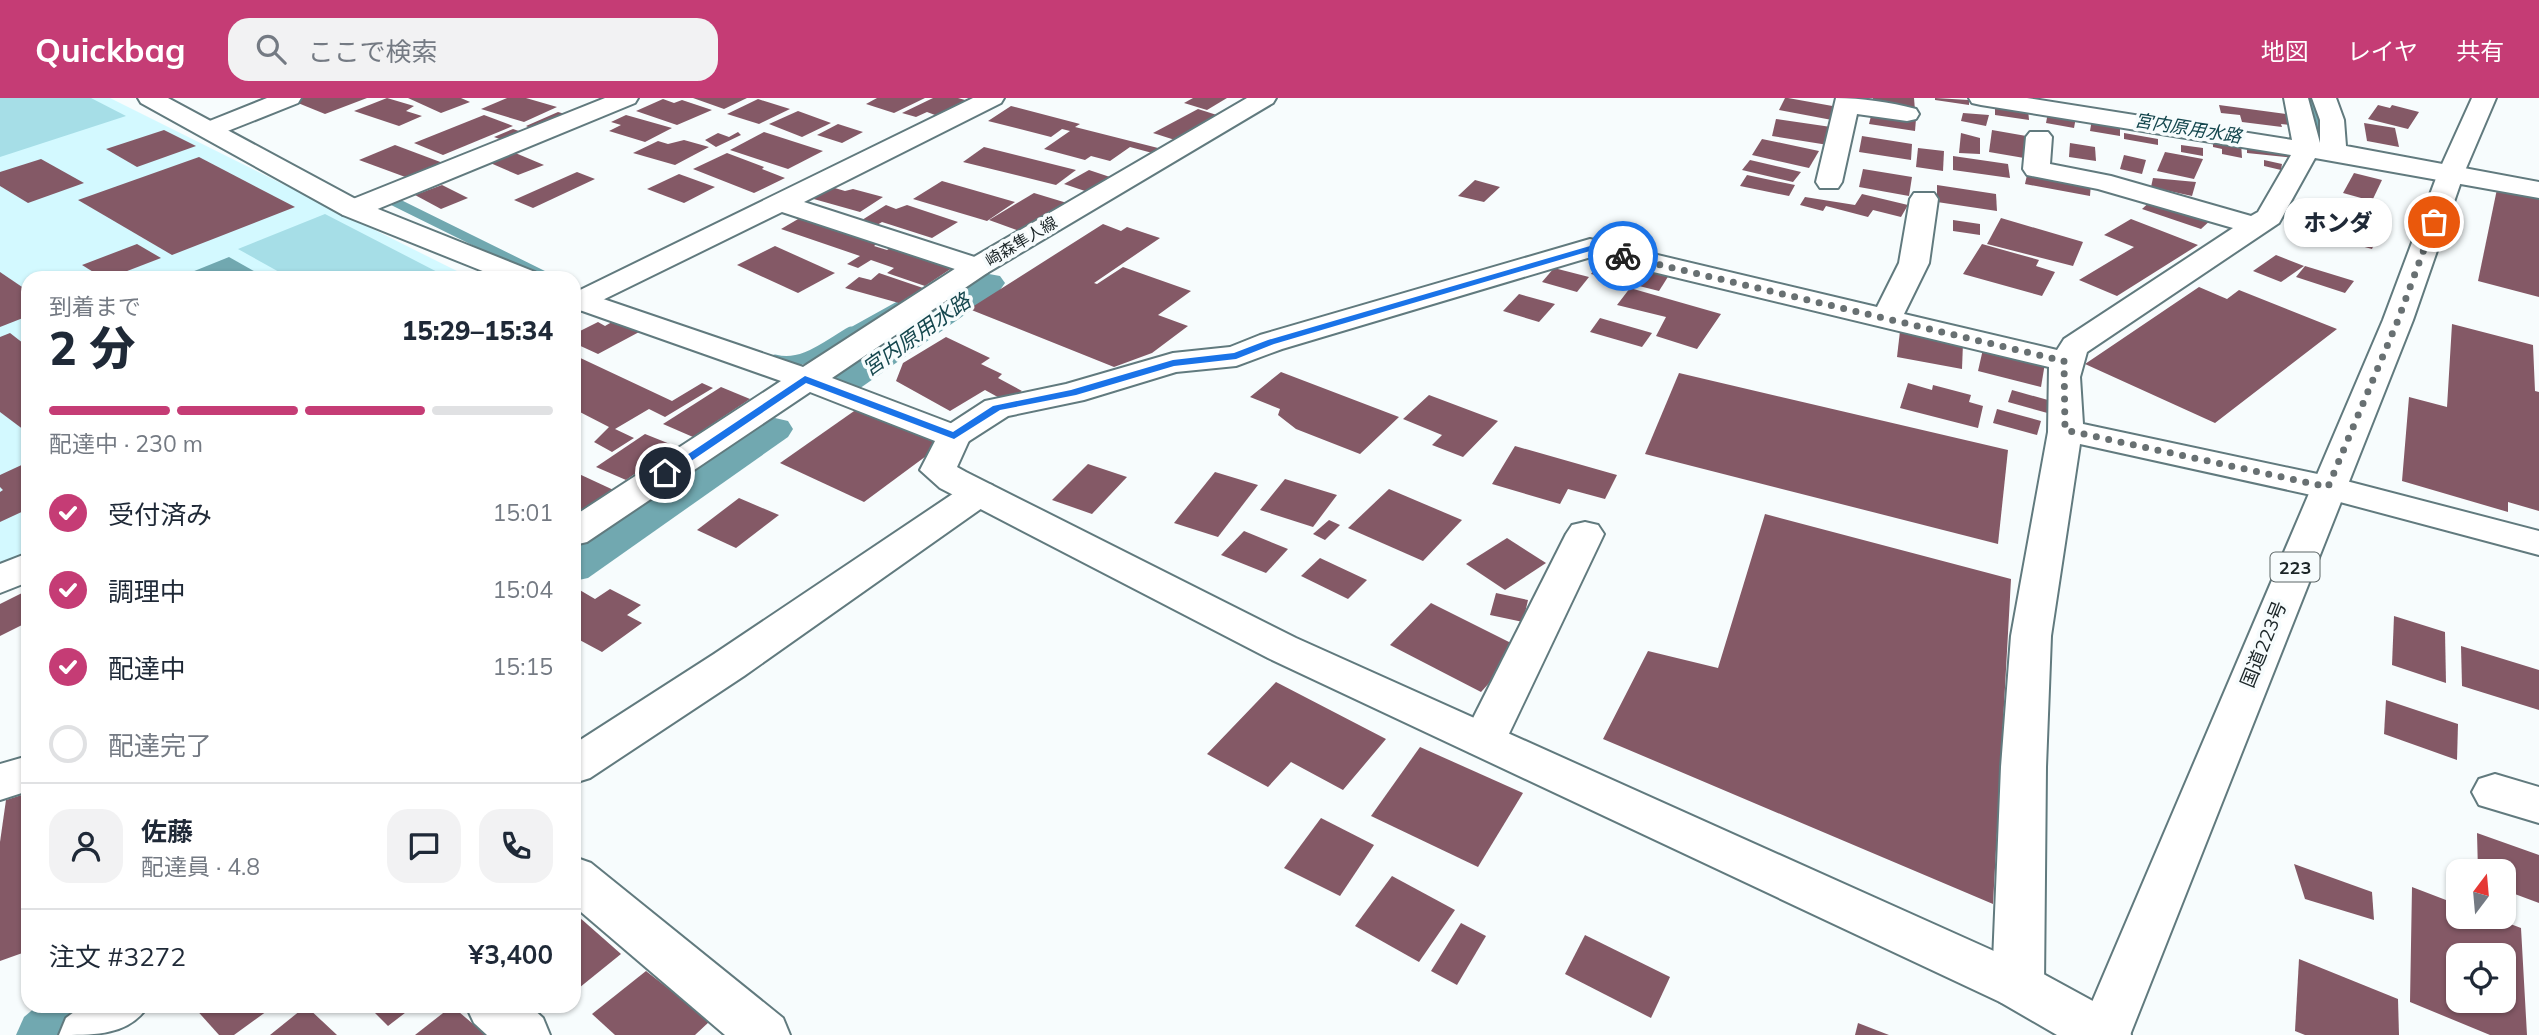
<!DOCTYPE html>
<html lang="ja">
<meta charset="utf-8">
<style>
:root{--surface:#fff;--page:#f2f2f3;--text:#1f2937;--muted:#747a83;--line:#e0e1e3;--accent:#c53c75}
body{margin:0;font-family:Mulish,"Noto Sans JP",sans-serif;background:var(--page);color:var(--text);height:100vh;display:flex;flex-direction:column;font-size:26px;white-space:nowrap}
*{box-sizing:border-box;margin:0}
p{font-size:23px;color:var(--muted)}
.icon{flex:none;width:38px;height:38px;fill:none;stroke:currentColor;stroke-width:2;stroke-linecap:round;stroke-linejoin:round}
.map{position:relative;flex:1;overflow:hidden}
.sheet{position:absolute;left:21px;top:173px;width:560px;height:742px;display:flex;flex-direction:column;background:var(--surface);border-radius:21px;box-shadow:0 2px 5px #0004}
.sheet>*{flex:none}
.needle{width:46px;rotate:16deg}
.buttons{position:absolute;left:2446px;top:761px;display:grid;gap:14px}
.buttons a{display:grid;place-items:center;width:70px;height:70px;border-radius:14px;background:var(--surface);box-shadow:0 2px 5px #0004;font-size:35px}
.pin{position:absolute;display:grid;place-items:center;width:60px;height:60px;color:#fff;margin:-30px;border:4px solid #fff;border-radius:50%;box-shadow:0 2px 7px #0007}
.courier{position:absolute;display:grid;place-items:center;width:70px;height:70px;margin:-35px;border:5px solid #1a73e8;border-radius:50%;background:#fff;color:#222;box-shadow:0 2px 9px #0007}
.bubble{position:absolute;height:49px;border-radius:21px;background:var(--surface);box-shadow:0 2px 5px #0004;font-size:23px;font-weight:800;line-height:49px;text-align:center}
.head em{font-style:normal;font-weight:800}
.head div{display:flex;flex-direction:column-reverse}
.head{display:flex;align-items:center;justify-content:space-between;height:119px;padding:0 28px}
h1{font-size:46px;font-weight:800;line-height:52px}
.bar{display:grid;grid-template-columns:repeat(4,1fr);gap:10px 7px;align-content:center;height:84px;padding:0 28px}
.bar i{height:9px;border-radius:5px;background:var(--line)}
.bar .selected{background:var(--accent)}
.bar p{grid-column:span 4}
.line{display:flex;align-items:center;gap:18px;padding:0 28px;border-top:2px solid var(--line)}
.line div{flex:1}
.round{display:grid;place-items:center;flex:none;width:74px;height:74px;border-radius:21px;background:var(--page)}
ol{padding:0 28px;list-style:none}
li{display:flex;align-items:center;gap:21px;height:77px}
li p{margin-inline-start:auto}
li .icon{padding:7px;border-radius:50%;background:var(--accent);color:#fff;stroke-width:4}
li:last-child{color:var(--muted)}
li i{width:38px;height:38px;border:4px solid var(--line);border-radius:50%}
header{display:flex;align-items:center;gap:42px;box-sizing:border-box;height:98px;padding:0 35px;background:var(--accent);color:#fff}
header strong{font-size:33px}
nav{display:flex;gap:38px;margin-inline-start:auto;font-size:24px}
.search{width:490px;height:63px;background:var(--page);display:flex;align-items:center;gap:18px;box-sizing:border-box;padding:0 24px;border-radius:21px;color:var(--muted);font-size:26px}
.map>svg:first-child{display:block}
.built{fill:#d3f9ff}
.green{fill:#a6dee7}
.water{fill:#71a8b0}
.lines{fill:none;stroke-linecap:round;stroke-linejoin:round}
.stream-far1{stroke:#71a8b0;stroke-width:9}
.stream{stroke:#71a8b0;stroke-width:11}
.canal{fill:#71a8b0;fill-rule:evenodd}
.building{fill:#845966;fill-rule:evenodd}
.street-casing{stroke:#617a7e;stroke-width:4}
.secondary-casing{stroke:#617a7e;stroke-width:4}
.highway-casing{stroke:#617a7e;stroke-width:4}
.street{fill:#fff;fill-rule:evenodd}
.secondary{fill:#fff;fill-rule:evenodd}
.highway{fill:#fff;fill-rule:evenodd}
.route{fill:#1a73e8}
.done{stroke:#687072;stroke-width:7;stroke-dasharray:0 12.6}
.labels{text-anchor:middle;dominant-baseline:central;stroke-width:7;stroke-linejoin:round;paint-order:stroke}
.far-street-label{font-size:16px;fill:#1b2527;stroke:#f7fcfd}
.far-water-label{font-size:18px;font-style:italic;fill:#15474e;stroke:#f7fcfd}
.shield{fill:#f7fcfd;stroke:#5d6667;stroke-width:2}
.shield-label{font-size:18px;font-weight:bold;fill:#1b2527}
.street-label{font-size:19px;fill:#1b2527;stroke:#f7fcfd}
.water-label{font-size:21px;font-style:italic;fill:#15474e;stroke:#f7fcfd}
</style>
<header>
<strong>Quickbag</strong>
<div class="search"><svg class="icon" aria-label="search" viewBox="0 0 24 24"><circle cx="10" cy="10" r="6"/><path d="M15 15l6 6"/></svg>ここで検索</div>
<nav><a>地図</a><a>レイヤ</a><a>共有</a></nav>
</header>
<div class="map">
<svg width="2539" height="937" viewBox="0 0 2539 937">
<rect width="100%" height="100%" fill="#f7fcfd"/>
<path class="built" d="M0,0H110L471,180H28V463L0,477Z"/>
<g class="green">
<path d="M0,0H91L126,18L0,59Z"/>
<path d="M325,116L449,180H290L238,151Z"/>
</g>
<path class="water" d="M229,159L266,180H177Z"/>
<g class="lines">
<g class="stream-far1">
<path d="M393,103L549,180"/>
<path d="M848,236L902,206"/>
</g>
<path class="stream" d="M775,262C802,270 828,247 851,234"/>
<g class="canal">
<path d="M2296,0H2322L2331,31L2327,37H2309Z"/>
<path d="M989,176L1000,178L1005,185L1000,192L856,293L844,296L832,293L827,286L832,279L978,178Z"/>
<path d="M775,320L788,323L793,331L788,339L588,480L574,483V451L762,323Z"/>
<path d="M37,908H104L96,925L83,937H16L24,919Z"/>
</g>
</g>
<g class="building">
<path d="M302,0H367L325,16L293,3Z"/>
<path d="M387,0L414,8L406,13L422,18L399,28L354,13Z"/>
<path d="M408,0H461L470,4L441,15Z"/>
<path d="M507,0H526L557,9L524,24L481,11Z"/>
<path d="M693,0H747L724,11Z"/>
<path d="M877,0H925L894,15L866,6Z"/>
<path d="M933,0H958L972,4L943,20L927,14L916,19L902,15Z"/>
<path d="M1193,0H1227L1207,12L1184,5Z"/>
<path d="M1785,0H1788L1838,9L1832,22L1779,12Z"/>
<path d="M1873,0H1914L1915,12L1873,7Z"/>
<path d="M1935,0L1969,2V7L1935,2Z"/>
<path d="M663,1L674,5L682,2L712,12L677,27L636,13Z"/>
<path d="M758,1L790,11L759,26L727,16Z"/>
<path d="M1995,6L2028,11L2029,22L1995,17Z"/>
<path d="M2219,7L2294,17L2298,28L2281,26L2282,29L2242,24L2240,17L2221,15Z"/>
<path d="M2378,7L2390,10L2392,7L2419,14L2408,31L2368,21Z"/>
<path d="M1011,8L1080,26L1075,29L1162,51L1156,56L1130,49L1110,63L1091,58L1085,62L1044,51L1070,33L1062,31L1051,39L988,23Z"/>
<path d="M1198,11L1220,18L1175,42L1153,35Z"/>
<path d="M798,13L831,25L802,39L769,26Z"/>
<path d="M558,14L572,18L535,35L526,32L530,30L526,28Z"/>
<path d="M1872,14L1916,21L1915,33L1869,26Z"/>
<path d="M2048,14L2076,19L2074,30L2046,25Z"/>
<path d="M1963,15L1989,17L1986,28L1961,23Z"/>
<path d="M484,17L513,28L443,57L414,45Z"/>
<path d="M626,17L672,30L645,44L609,33L621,27L611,24Z"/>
<path d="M1776,21L1831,29L1828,47L1772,38Z"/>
<path d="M2092,21L2120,25V38L2090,33Z"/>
<path d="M2364,25L2395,30L2399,49L2367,43Z"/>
<path d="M838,26L863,34L842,45L817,37Z"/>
<path d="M513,31L528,36L508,44L494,39Z"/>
<path d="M164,32L196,48L137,69L106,51Z"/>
<path d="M1992,32L2032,39L2030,61L1989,54Z"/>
<path d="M738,34L741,37L716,49L705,42L718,35L729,39Z"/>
<path d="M764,34L823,53L788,71L730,52Z"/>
<path d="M1961,35L1980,40V56L1959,55Z"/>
<path d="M2124,35L2158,41V47L2124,41Z"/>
<path d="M1862,38L1912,46L1911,62L1859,54Z"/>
<path d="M2213,39L2241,44L2242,60L2222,56V51L2213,49Z"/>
<path d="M1762,41L1819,53L1809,70L1752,57Z"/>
<path d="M684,42L709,49L675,67L633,55L658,43L668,46Z"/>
<path d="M2247,44L2295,53L2296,60L2247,55Z"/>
<path d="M2070,45L2095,49L2096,63L2069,59Z"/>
<path d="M395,47L443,65L408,80L359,62Z"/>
<path d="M2181,47L2203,50V58L2181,54Z"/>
<path d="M984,49L1076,72L1056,87L963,64Z"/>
<path d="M1918,50L1944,53L1943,73L1916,69Z"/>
<path d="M513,54L544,67L518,77L488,64Z"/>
<path d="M2165,54L2203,61L2194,81L2157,73Z"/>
<path d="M727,55L764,69L762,71L785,80L754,95L693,71Z"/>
<path d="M2124,57L2146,62L2142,76L2120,71Z"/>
<path d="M1953,58L2008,66L2010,80L1953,72Z"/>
<path d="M199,59L295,109L172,157L78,102Z"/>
<path d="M41,61L84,85L28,105L0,88V74Z"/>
<path d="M1750,62L1801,74L1793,84L1742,72Z"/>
<path d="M2264,62L2282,66L2281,72L2264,68Z"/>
<path d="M1863,71L1912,79L1909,98L1859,89Z"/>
<path d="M1089,72L1113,80L1088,94L1064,86Z"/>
<path d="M2028,72L2091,84L2090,98L2025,86Z"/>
<path d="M577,74L595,81L533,110L514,102Z"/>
<path d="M2354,75L2382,82L2372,103L2343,95Z"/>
<path d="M679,76L715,89L684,105L647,91Z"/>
<path d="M1747,77L1795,87L1789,98L1740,88Z"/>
<path d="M2153,80L2196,84L2192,98L2151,89Z"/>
<path d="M1475,82L1500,89L1484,104L1458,98Z"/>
<path d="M942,83L1015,104L987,123L913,101Z"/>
<path d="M821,86L845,93L853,91L883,99L860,114L803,98Z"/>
<path d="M442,87L468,100L441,111L415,97Z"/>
<path d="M1937,87L1996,96L1997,113L1937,104Z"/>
<path d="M2497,91L2539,101V199L2478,183Z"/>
<path d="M1034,95L1067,105L1022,134L989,122Z"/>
<path d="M1862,96L1908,107L1901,119L1873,112L1868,119L1826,108L1823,113L1800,107L1805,99L1855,107Z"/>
<path d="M2153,101L2213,120L2201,131L2142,111Z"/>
<path d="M886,107L896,111L907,107L958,124L932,140L882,124L877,127L862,122Z"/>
<path d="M2294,109L2380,132L2372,151L2284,127Z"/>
<path d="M805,117L882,142L874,148L887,152L894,148L955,168L925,188L887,175L894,170L871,162L858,170L847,166L860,158L781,131Z"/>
<path d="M2001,120L2083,144L2073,168L1987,146Z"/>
<path d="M2131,121L2198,147L2117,198L2079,182L2134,149L2104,137Z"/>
<path d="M1953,122L1980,126V137L1953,133Z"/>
<path d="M1103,126L1121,133L1127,129L1160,140L1094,185L1097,186L1123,169L1191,193L1158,217L1188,228L1152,255L1114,269L969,211Z"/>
<path d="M137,146L161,160L109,180H103L82,167Z"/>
<path d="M1982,146L2039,162L2036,168L2055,174L2042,198L1963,176Z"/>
<path d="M775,148L835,175L798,195L737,167Z"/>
<path d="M1604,157L1671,174L1659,193L1591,176Z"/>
<path d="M2276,157L2304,168L2281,184L2253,173Z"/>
<path d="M2305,168L2354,183L2345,195L2296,179Z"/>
<path d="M1554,170L1589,179L1577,194L1542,184Z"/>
<path d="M0,174L28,193V218L0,229Z"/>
<path d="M879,175L923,190L899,205L845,190L859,179L871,182Z"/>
<path d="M2199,189L2227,201L2239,192L2337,231L2215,325L2085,266Z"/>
<path d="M1630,190L1721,216L1697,251L1656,238L1666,219L1617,207Z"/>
<path d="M1519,196L1555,206L1539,224L1503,213Z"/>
<path d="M1600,220L1652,235L1642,249L1590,234Z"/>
<path d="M617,221L641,233L598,256L574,245V236L598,224L605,228Z"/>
<path d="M2452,226L2533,247L2535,293L2539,294V413L2508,404V414L2402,383L2409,299L2447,309Z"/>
<path d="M1900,233L1963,245L1962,271L1897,259Z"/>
<path d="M10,235L28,249V335L0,314V239Z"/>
<path d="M946,239L990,260L981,266L1002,276L998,280L1022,293L1005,303L985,292L950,313L896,283L903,265Z"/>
<path d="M1983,251L2045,265L2041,289L1978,273Z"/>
<path d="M574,257L672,303L702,285L713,290L665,319L649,311L615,331L634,340L612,354L594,344L609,329L574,311Z"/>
<path d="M1281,274L1399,319L1360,356L1296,331L1278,317L1280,311L1250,299Z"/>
<path d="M1679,275L2008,352L1998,446L1645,356Z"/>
<path d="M1908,285L1932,292L1933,287L1971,297L1969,304L1983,308L1978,330L1900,310Z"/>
<path d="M721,289L750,301L693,339L663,326Z"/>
<path d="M2012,292L2055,304L2051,316L2008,304Z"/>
<path d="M1429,297L1498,323L1463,359L1432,347L1442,337L1403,321Z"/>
<path d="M857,311L941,347L864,404L780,365Z"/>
<path d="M1997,311L2041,323L2037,337L1993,325Z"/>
<path d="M645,336L675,348L626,382L596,369Z"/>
<path d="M1515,348L1617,377L1605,401L1568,391L1560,406L1492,386Z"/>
<path d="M28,364V411L0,424V394L3,392L0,389V377Z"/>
<path d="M1088,366L1127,379L1092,416L1052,402Z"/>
<path d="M1215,374L1258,387L1218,439L1174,425Z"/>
<path d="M579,376L620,395L574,426V379Z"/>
<path d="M1285,381L1337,397L1313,429L1260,412Z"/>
<path d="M1389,391L1462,422L1423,463L1348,430Z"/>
<path d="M739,400L779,417L736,450L697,432Z"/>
<path d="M1765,416L2011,481L1993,806L1603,641L1648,553L1718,570Z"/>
<path d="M1329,422L1340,427L1325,442L1313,436Z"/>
<path d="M1244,433L1288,451L1266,475L1221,457Z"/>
<path d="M1507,440L1546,465L1505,492L1466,466Z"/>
<path d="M1320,460L1367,482L1348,501L1301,478Z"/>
<path d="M578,491L595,501L610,491L641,507L627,517L642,525L602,554L574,539V494Z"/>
<path d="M26,493L28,524L0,538V506Z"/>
<path d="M1496,495L1528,502L1523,524L1490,517Z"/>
<path d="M1431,505L1521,550L1481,594L1390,547Z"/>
<path d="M2394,518L2445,534L2446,585L2392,567Z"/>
<path d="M2461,548L2539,572V612L2462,588Z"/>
<path d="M1276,584L1386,641L1343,692L1291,664L1268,689L1207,656Z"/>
<path d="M2386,602L2458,626L2457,662L2384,636Z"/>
<path d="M1420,649L1523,695L1478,769L1371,718Z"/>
<path d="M28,695V853L0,863V744L6,702Z"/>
<path d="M1321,720L1374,747L1340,798L1284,770Z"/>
<path d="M2477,735L2539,757V805L2504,792V774H2478Z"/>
<path d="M2294,766L2372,794L2374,822L2305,801Z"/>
<path d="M1392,778L1455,812L1419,864L1355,828Z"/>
<path d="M2412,789L2459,807V819H2492L2521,830L2527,937H2490L2410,904ZM2459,858H2504V903H2459Z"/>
<path d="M579,819L621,856L574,894V823Z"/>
<path d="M1461,825L1486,838L1457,887L1431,873Z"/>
<path d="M1585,837L1670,879L1651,920L1565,876Z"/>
<path d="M2299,861L2398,901L2399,937H2305L2295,933Z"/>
<path d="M646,873L710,923L695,937H615L592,916Z"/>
<path d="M193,908H274L234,937H219Z"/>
<path d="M306,908L337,937H270Z"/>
<path d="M368,908H414L388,928Z"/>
<path d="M452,908L486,937H415Z"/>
<path d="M1858,925L1889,937H1855Z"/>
</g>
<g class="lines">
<defs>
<g id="street">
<path d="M267,0H301L298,5L220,36H202L198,31L202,26Z"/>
<path d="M605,0H638L635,5L363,117H343L339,111L343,105Z"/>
<path d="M973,0H1004L1001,5L804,104L987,163L992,169L987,175L977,178L967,175L782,114L574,216V195Z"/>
<path d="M1836,0C1862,0 1889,4 1916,11L1919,16L1916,21L1907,23L1857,16L1842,84L1838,90H1820L1816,84Z"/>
<path d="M1969,0H2027L2292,42L2284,0H2308L2320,45V22L2312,0H2336L2344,22L2346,48L2539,84V100L2315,60L2279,125L2087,254L2080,279L2083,326L2327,378L2539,433V457L2325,400L2080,346L2051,538L2046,669L2044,888L2036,904L2018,911L2000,904L1992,888L2001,669L2011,538L2048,334L2049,269L1591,159L1282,251L1236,268L1176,274L1084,302L1008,318L966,345L954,348L942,345L937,338L942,331L985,303L1066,286L1173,255L1230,249L1260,237L1590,141L1877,209L1899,165L1910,101L1914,95H1934L1938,101L1929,165L1904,216L2057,252L2064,241L2233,130L2098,91L2027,77L2023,71L2026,39L2030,34H2048L2052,39L2050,66L2111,78L2251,118L2258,114L2291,57L1981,7L1972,5Z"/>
<path d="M979,384L992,387L997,395L992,403L744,578L590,680L574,685V646L714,556L966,387Z"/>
<path d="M1585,424L1598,427L1604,436L1506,642L1499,654L1484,659L1469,654L1462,642L1566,436L1572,427Z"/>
<path d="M28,455V484L0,495V466Z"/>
<path d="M2495,676L2539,689V725L2479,707L2472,694L2479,681Z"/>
<path d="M574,759L591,765L783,920L790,937H725L574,808Z"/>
<path d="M82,908H148C129,937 97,937 59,937L66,920Z"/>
<path d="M466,908H530L543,920L550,937H487L474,925Z"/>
</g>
<g id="secondary">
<path d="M138,0H168L363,105L535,174L540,180H500L343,117L141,5Z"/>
<path d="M1247,0H1276L1273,5L987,175L832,280L966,331L971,338L957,369L966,374L1296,540L2036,872L2124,920L2131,937H2057L2000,904L1268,560L940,390L920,372L935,343L810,294L587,444L574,447V418L781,283L574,210V191L803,269L967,163Z"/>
<path d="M28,658V693L0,702V666Z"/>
</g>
<path id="highway" d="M2472,0H2496L2464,75L2413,222L2130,937H2078L2383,222L2438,75Z"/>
</defs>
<use href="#street" class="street-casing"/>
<use href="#secondary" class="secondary-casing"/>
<use href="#highway" class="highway-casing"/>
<use href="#street" class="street"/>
<use href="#secondary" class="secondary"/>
<use href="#highway" class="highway"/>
</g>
<path class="route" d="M1590,148L1627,158L1623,161L1590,153L1274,246L1236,261L1174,268L1076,297L1000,312L954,341L806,285L669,378L660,375L805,278L953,334L993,308L1071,292L1173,262L1234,255L1268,242Z"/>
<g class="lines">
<path class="done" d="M1623,158L2064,263L2065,332L2328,389L2398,222L2434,124"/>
</g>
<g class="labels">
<g class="far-street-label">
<text transform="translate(1021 143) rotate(-31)">崎森隼人線</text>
</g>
<g class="far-water-label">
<text transform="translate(2188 30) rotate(9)">宮内原用水路</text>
</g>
<rect class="shield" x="2270.5" y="454.5" width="49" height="29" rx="5"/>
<g class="shield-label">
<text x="2295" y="469">223</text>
</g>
<g class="street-label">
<text transform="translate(2263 546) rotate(-68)">国道223号</text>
</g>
<g class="water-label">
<text transform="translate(916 236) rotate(-35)">宮内原用水路</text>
</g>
</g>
</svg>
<div class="buttons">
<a><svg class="needle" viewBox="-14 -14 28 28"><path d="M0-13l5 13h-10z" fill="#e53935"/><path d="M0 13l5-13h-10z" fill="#747a83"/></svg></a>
<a><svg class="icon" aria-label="locate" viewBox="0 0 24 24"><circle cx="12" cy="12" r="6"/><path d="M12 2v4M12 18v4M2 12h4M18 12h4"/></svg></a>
</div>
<div class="pin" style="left:2434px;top:124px;background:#ea580c"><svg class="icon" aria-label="bag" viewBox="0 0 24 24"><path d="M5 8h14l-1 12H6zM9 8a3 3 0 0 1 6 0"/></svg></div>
<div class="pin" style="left:665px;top:375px;background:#1f2937"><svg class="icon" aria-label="home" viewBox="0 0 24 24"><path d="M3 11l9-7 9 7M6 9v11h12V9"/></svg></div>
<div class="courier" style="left:1623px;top:158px"><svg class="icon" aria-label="bike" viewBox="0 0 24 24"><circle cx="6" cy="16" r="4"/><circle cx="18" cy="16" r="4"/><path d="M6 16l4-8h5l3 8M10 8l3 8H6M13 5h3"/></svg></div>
<div class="bubble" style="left:2284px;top:100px;width:108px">ホンダ</div>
<section class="sheet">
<div class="head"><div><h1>2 分</h1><p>到着まで</p></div><em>15:29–15:34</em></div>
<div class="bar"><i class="selected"></i><i class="selected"></i><i class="selected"></i><i></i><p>配達中 · 230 m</p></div>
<ol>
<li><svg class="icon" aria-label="check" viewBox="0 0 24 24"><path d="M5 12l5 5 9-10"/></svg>受付済み<p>15:01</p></li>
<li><svg class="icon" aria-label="check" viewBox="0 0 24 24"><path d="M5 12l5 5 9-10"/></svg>調理中<p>15:04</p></li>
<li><svg class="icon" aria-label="check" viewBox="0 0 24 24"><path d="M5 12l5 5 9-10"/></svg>配達中<p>15:15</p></li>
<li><i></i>配達完了</li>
</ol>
<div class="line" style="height:126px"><a class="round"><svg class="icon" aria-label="person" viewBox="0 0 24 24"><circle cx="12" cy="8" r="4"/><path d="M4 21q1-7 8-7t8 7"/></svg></a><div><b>佐藤</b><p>配達員 · 4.8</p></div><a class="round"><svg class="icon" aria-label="chat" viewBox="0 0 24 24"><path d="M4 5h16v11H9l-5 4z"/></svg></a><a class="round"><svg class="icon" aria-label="phone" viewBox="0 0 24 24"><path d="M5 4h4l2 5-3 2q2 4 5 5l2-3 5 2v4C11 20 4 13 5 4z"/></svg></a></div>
<div class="line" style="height:91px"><div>注文 #3272</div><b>¥3,400</b></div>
</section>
</div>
